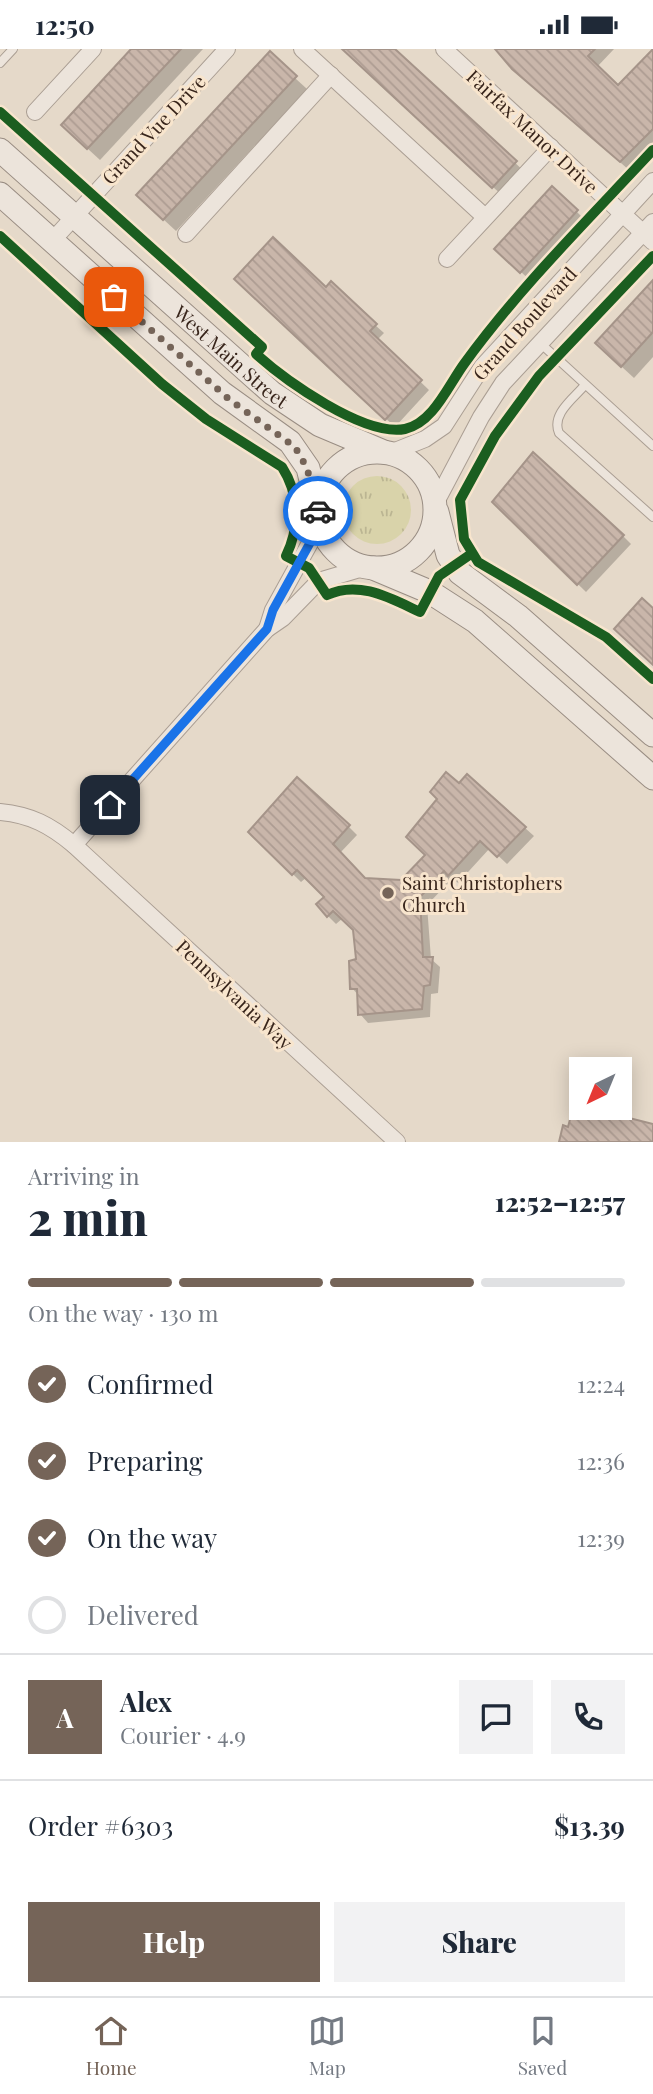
<!DOCTYPE html>
<meta charset="utf-8">
<style>
:root{--surface:#fff;--page:#f2f2f3;--text:#1f2937;--muted:#747a83;--line:#e0e1e3;--accent:#756458}
body{margin:0;font-family:"Playfair Display",serif;background:var(--page);color:var(--text);height:100vh;display:flex;flex-direction:column;font-size:26px;white-space:nowrap}
*{box-sizing:border-box;margin:0}
p{font-size:23px;color:var(--muted)}
.icon{flex:none;width:38px;height:38px;fill:none;stroke:currentColor;stroke-width:2;stroke-linecap:round;stroke-linejoin:round}
.map{position:relative;height:1093px;overflow:hidden}
.details{display:flex;flex-direction:column;background:var(--surface);flex:1}
.details>*{flex:none}
.needle{width:46px;rotate:223deg}
.tools{position:absolute;left:569px;top:1008px;display:grid;gap:14px}
.tools a{display:grid;place-items:center;width:63px;height:63px;border-radius:0px;background:var(--surface);box-shadow:0 4px 18px #0003;font-size:35px}
.pin{position:absolute;display:grid;place-items:center;width:60px;height:60px;color:#fff;margin:-30px;border-radius:14px;box-shadow:0 4px 10px #0006}
.courier{position:absolute;display:grid;place-items:center;width:70px;height:70px;margin:-35px;border:5px solid #1a73e8;border-radius:50%;background:#fff;color:#222;box-shadow:0 2px 9px #0007}
.summary em{font-style:normal;font-weight:800}
.summary div{display:flex;flex-direction:column-reverse}
.summary{display:flex;align-items:center;justify-content:space-between;height:119px;padding:0 28px}
h1{font-size:46px;font-weight:800;line-height:52px}
.bar{display:grid;grid-template-columns:repeat(4,1fr);gap:10px 7px;align-content:center;height:84px;padding:0 28px}
.bar i{height:9px;border-radius:5px;background:var(--line)}
.bar .selected{background:var(--accent)}
.bar p{grid-column:span 4}
.line{display:flex;align-items:center;gap:18px;padding:0 28px;border-top:2px solid var(--line)}
.line div{flex:1}
.round{display:grid;place-items:center;flex:none;width:74px;height:74px;border-radius:0px;background:var(--page)}
ol{padding:0 28px;list-style:none}
li{display:flex;align-items:center;gap:21px;height:77px}
li p{margin-inline-start:auto}
li .icon{padding:7px;border-radius:50%;background:var(--accent);color:#fff;stroke-width:4}
li:last-child{color:var(--muted)}
li i{width:38px;height:38px;border:4px solid var(--line);border-radius:50%}
.button{display:flex;gap:14px;margin-top:auto;padding:14px 28px}
.button a{flex:1;height:80px;border-radius:0px;background:var(--accent);color:#fff;font-size:28px;font-weight:800;line-height:80px;text-align:center}
.button a+a{background:var(--page);color:var(--text)}
.status{display:flex;justify-content:space-between;align-items:center;height:49px;padding:0 35px;background:var(--surface);direction:ltr}
.status svg{height:19px;fill:currentColor}
.tab-bar{display:flex;justify-content:space-around;align-items:center;height:98px;border-top:2px solid var(--line);background:var(--surface);font-size:19px;color:var(--muted)}
.tab-bar a{display:grid;justify-items:center;gap:4px}
.tab-bar .selected{color:var(--accent)}
.map>svg:first-child{display:block}
.grass{fill:url(#grass-tufts)}
.shadow{fill:#0003}
.building{fill:url(#building-back-hatch);stroke:#a59489;stroke-width:2}
.lines{fill:none;stroke-linecap:round;stroke-linejoin:round}
.service-casing{stroke:#aa9e93;stroke-width:10}
.minor-casing{stroke:#aa9e93;stroke-width:18}
.secondary-casing{stroke:#998d83;stroke-width:25}
.service{stroke:#ece4db;stroke-width:8}
.minor{stroke:#ece4db;stroke-width:16}
.secondary{stroke:#ece4db;stroke-width:23}
.cycleway-casing{stroke:#f8e5cd;stroke-width:15}
.cycleway{stroke:#1b5e20;stroke-width:10}
.done{stroke:#756458;stroke-width:7;stroke-dasharray:0 12.6}
.route{stroke:#1a73e8;stroke-width:9}
.poi-dot{fill:#756458;stroke:#f8e5cd;stroke-width:2.5}
.labels{text-anchor:middle;dominant-baseline:central;stroke-width:6;stroke-linejoin:round;paint-order:stroke}
.street-label{font-size:19px;fill:#38251b;stroke:#f8e5cd}
.poi-label{font-size:19px;fill:#38251b;stroke:#f8e5cd;text-anchor:start}
</style>
<div class="status"><b>12:50</b><svg viewBox="0 0 49 12"><path d="M0 12V9h3v3zM5 12V6h3v6zM10 12V3h3v9zM15 12V0h3v12zM26 1h20v11H26zM47 4h2v5h-2z"/></svg></div>
<div class="map">
<svg width="653" height="1093" viewBox="0 0 653 1093">
<defs>
<pattern id="grass-tufts" width="24" height="20" patternUnits="userSpaceOnUse" patternTransform="scale(1.75)"><rect width="24" height="20" fill="#d9d3aa"/><path d="M3 7l-1-3M5 7V3M7 7l1-3M15 17l-1-3M17 17v-4M19 17l1-3" fill="none" stroke="#bbb592"/></pattern>
<pattern id="building-back-hatch" width="6" height="6" patternUnits="userSpaceOnUse" patternTransform="scale(1.75)"><rect width="6" height="6" fill="#c9b6aa"/><path d="M-1 5l2 2M0 0l6 6M5-1l2 2" fill="none" stroke="#ad9c92"/></pattern>
</defs>
<rect width="100%" height="100%" fill="#e5d9c9"/>
<circle class="grass" cx="377" cy="461" r="34"/>
<g class="shadow">
<path d="M134,0H203L100,111L75,88Z"/>
<path d="M343,0H394L527,125L505,149Z"/>
<path d="M497,0H614L597,18L618,38L653,2V96L629,121L522,28Z"/>
<path d="M295,29L307,40L176,182L150,158Z"/>
<path d="M576,162L588,174L533,234L508,211Z"/>
<path d="M653,236V308L634,329L609,306Z"/>
<path d="M245,238L326,241L375,276L384,284L377,291L429,341L395,378Z"/>
<path d="M494,453L623,487L631,495L586,543Z"/>
<path d="M467,727L534,787L507,815L490,799L458,834L453,829L427,856L431,910L440,918L438,944L431,945L430,968L368,974L360,965L359,947L352,939L358,911L355,881L343,869L336,875L328,867L326,848L307,828L301,833L250,783L349,778L357,786L340,804L365,831L402,833L427,806Z"/>
</g>
<g class="building">
<path d="M131,0H181L87,100L61,76Z"/>
<path d="M342,0H395L517,112L492,139Z"/>
<path d="M495,0H595L588,7L618,36L653,0V80L620,113L512,20Z"/>
<path d="M270,2L297,27L163,171L136,146Z"/>
<path d="M552,137L578,161L520,224L494,200Z"/>
<path d="M273,188L326,238L331,232L377,275L370,282L422,331L385,371L234,230Z"/>
<path d="M653,231V283L621,318L595,294Z"/>
<path d="M533,403L624,486L577,536L492,453Z"/>
<path d="M642,549L653,559V616L614,580Z"/>
<path d="M446,723L459,734L467,725L526,778L497,808L480,792L448,827L444,822L420,848L423,908H433L430,936L424,937L422,960L358,966L357,940H350L349,912L356,910L353,881L333,862L327,868L316,855L324,848L297,821L292,826L248,783L297,728L350,776L333,795L365,829L401,831L425,806L406,788L437,750L430,743Z"/>
<path d="M574,1055L653,1075V1093H559L563,1076L568,1078Z"/>
</g>
<g class="lines">
<defs>
<g id="service">
<path d="M0,14L13,0"/>
<path d="M539,293L653,397"/>
<path d="M585,336C573,350 551,365 559,384L653,468"/>
</g>
<g id="minor">
<path d="M302,0L485,168"/>
<path d="M444,0L653,193"/>
<path d="M35,63L93,0"/>
<path d="M186,185L331,26"/>
<path d="M52,192L227,0"/>
<path d="M447,210L551,98"/>
<path d="M390,404L425,390L444,377L482,318L653,132"/>
<path d="M435,455L481,368L503,334L653,173"/>
<path d="M267,580L273,561L321,474"/>
<path d="M0,763C31,766 50,776 74,796L397,1093"/>
<path d="M74,796L267,580L283,569L319,532L366,518"/>
</g>
<g id="secondary">
<path id="s1" d="M0,101L272,344L320,376L384,403"/>
<path d="M0,145L222,344L290,393L308,419L320,467"/>
<circle cx="377" cy="461" r="58"/>
<path d="M437,463L448,506L460,524L518,567L653,686"/>
<path d="M373,519L430,543L475,572L653,729"/>
</g>
</defs>
<use href="#service" class="service-casing"/>
<use href="#minor" class="minor-casing"/>
<use href="#secondary" class="secondary-casing"/>
<use href="#service" class="service"/>
<use href="#minor" class="minor"/>
<use href="#secondary" class="secondary"/>
<defs>
<g id="cycleway">
<path d="M0,63L262,298L256,305C285,331 364,388 405,380C433,374 448,337 464,315C520,238 588,171 653,101"/>
<path d="M0,187L162,335L206,370L282,418C300,446 300,478 286,507L309,519L327,546C359,531 390,549 420,563L439,527L471,505"/>
<path d="M653,207L539,327L495,387L460,451L464,490L478,513L606,588L653,630"/>
</g>
</defs>
<use href="#cycleway" class="cycleway-casing"/>
<use href="#cycleway" class="cycleway"/>
</g>
<g class="lines">
<path class="done" d="M114,248L230,351L295,398L307,419L318,462"/>
<path class="route" d="M110,756L267,580L273,561L321,474L318,462"/>
</g>
<circle class="poi-dot" cx="388" cy="844" r="7"/>
<g class="labels">
<g class="street-label">
<text transform="translate(153 80) rotate(-47)">Grand Vue Drive</text>
<text transform="translate(533 82) rotate(43)">Fairfax Manor Drive</text>
<text transform="translate(524 274) rotate(-48)">Grand Boulevard</text>
<text stroke="none"><textPath href="#s1" startOffset="310">West Main Street</textPath></text>
<text transform="translate(235 945) rotate(43)">Pennsylvania Way</text>
</g>
<g class="poi-label">
<text x="402" y="833">Saint Christophers<tspan x="402" dy="22">Church</tspan></text>
</g>
</g>
</svg>
<div class="tools">
<a><svg class="needle" viewBox="-14 -14 28 28"><path d="M0-13l5 13h-10z" fill="#e53935"/><path d="M0 13l5-13h-10z" fill="#747a83"/></svg></a>
</div>
<div class="pin" style="left:114px;top:248px;background:#ea580c"><svg class="icon" aria-label="bag" viewBox="0 0 24 24"><path d="M5 8h14l-1 12H6zM9 8a3 3 0 0 1 6 0"/></svg></div>
<div class="pin" style="left:110px;top:756px;background:#1f2937"><svg class="icon" aria-label="home" viewBox="0 0 24 24"><path d="M3 11l9-7 9 7M6 9v11h12V9"/></svg></div>
<div class="courier" style="left:318px;top:462px"><svg class="icon" aria-label="car" viewBox="0 0 24 24"><path d="M5 17H2v-5l4-1 3-4h7l3 4 3 1v5h-3M9 17h6M6 11h13"/><circle cx="7" cy="17" r="2"/><circle cx="17" cy="17" r="2"/></svg></div>
</div>
<section class="details">
<div class="summary"><div><h1>2 min</h1><p>Arriving in</p></div><em>12:52–12:57</em></div>
<div class="bar"><i class="selected"></i><i class="selected"></i><i class="selected"></i><i></i><p>On the way · 130 m</p></div>
<ol>
<li><svg class="icon" aria-label="check" viewBox="0 0 24 24"><path d="M5 12l5 5 9-10"/></svg>Confirmed<p>12:24</p></li>
<li><svg class="icon" aria-label="check" viewBox="0 0 24 24"><path d="M5 12l5 5 9-10"/></svg>Preparing<p>12:36</p></li>
<li><svg class="icon" aria-label="check" viewBox="0 0 24 24"><path d="M5 12l5 5 9-10"/></svg>On the way<p>12:39</p></li>
<li><i></i>Delivered</li>
</ol>
<div class="line" style="height:126px"><b class="round" style="background:var(--accent);color:#fff">A</b><div><b>Alex</b><p>Courier · 4.9</p></div><a class="round"><svg class="icon" aria-label="chat" viewBox="0 0 24 24"><path d="M4 5h16v11H9l-5 4z"/></svg></a><a class="round"><svg class="icon" aria-label="phone" viewBox="0 0 24 24"><path d="M5 4h4l2 5-3 2q2 4 5 5l2-3 5 2v4C11 20 4 13 5 4z"/></svg></a></div>
<div class="line" style="height:91px"><div>Order #6303</div><b>$13.39</b></div>
<div class="button"><a>Help</a><a>Share</a></div>
</section>
<nav class="tab-bar">
<a class="selected"><svg class="icon" aria-label="home" viewBox="0 0 24 24"><path d="M3 11l9-7 9 7M6 9v11h12V9"/></svg>Home</a>
<a><svg class="icon" aria-label="map" viewBox="0 0 24 24"><path d="M3 6l6-2 6 2 6-2v14l-6 2-6-2-6 2zM9 4v14M15 6v14"/></svg>Map</a>
<a><svg class="icon" aria-label="saved" viewBox="0 0 24 24"><path d="M7 4h10v16l-5-4-5 4z"/></svg>Saved</a>
</nav>
